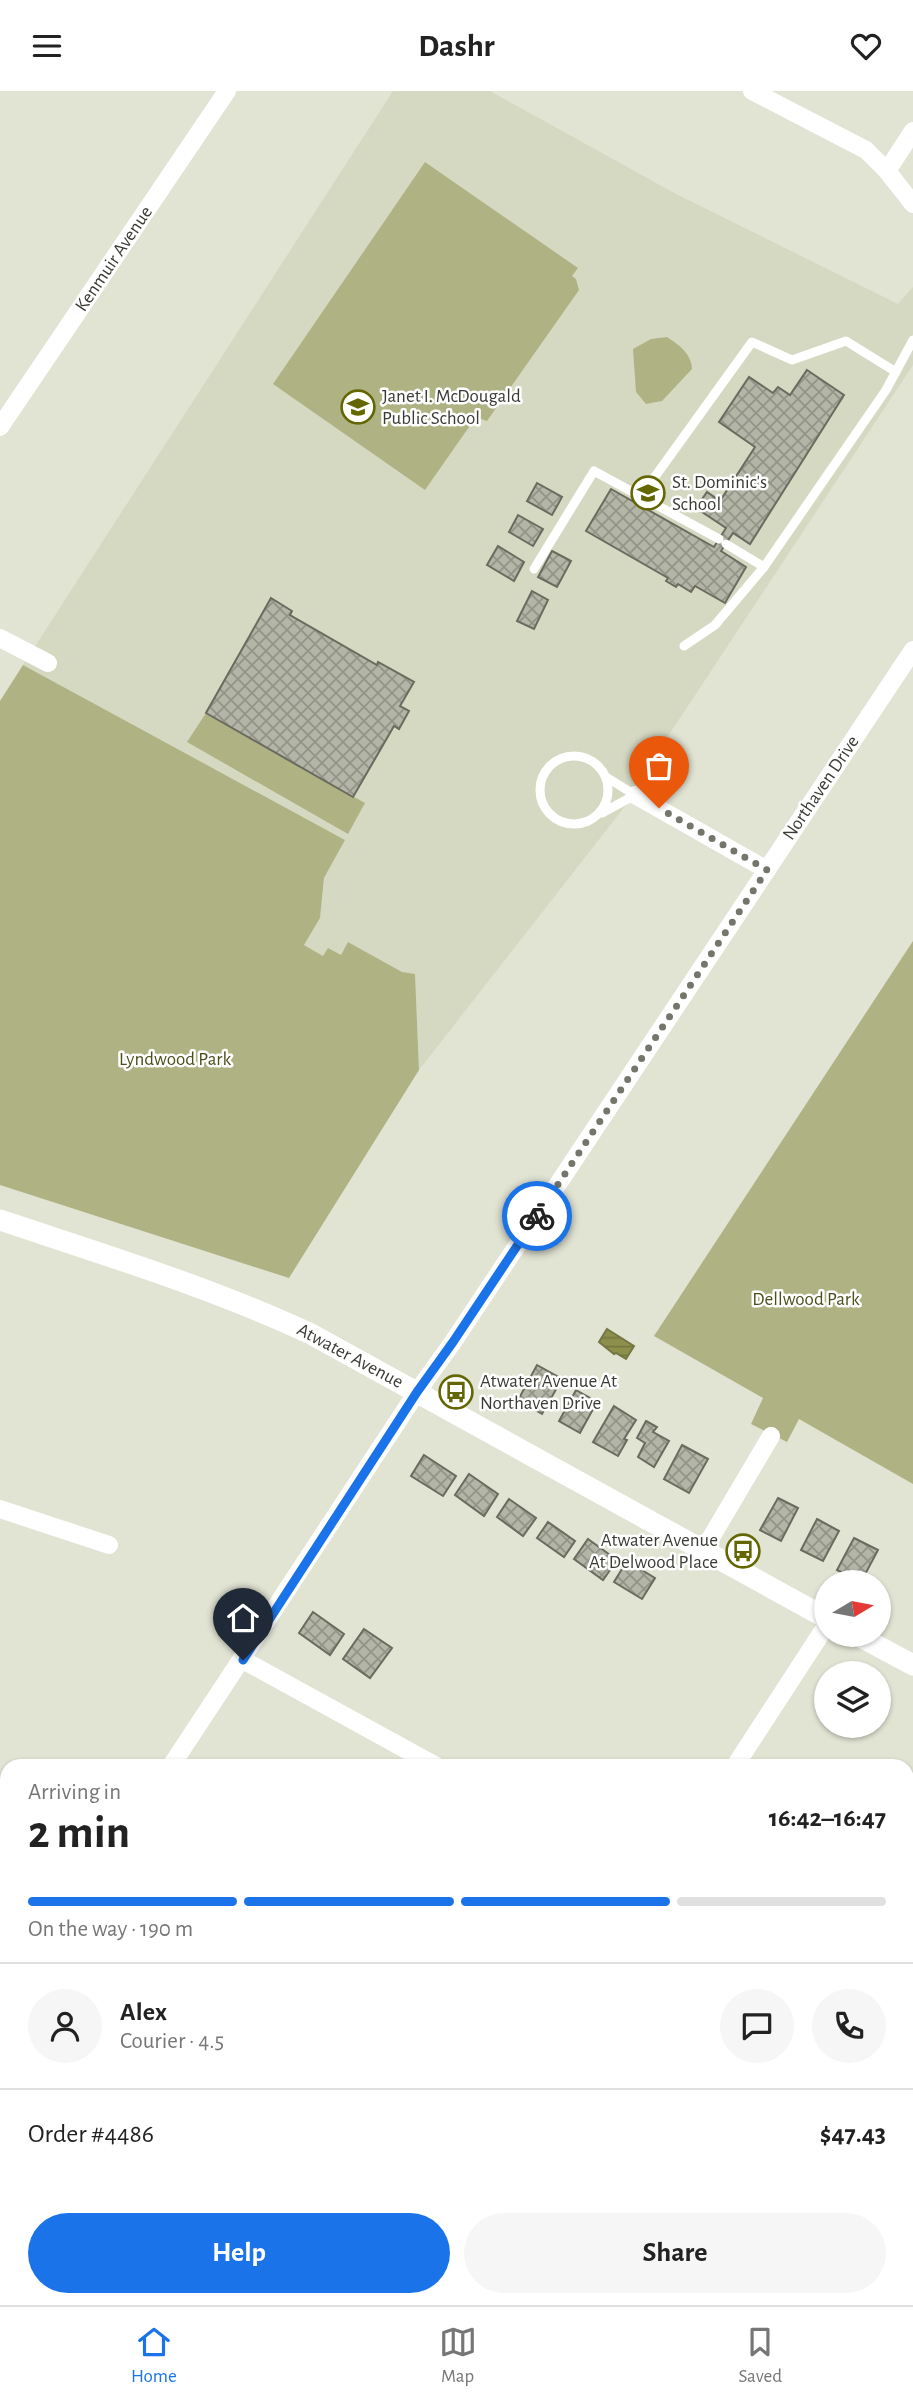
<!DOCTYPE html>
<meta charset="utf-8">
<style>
:root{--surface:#fff;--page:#f6f6f6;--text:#222;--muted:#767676;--line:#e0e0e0;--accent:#1a73e8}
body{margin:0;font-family:"Alegreya Sans",sans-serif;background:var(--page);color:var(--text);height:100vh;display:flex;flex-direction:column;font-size:26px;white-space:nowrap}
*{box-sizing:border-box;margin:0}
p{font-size:23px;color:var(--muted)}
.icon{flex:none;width:38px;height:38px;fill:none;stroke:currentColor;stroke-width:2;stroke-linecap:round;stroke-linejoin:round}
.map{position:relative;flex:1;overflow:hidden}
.panel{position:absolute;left:0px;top:1668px;width:914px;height:548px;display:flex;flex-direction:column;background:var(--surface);border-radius:21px 21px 0 0;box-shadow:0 2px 5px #0004}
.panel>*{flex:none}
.needle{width:46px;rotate:80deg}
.controls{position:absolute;left:814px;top:1479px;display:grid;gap:14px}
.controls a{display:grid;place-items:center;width:77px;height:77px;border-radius:50%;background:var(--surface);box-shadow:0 2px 5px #0004;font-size:35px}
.pin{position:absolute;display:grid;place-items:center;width:60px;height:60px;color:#fff;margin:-72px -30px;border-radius:50% 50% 50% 0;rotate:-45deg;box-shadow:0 0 7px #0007}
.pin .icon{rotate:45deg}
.courier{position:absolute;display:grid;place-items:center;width:70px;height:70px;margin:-35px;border:5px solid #1a73e8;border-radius:50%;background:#fff;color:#222;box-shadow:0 2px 9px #0007}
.head em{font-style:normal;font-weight:600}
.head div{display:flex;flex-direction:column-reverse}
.head{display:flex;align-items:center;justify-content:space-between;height:119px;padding:0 28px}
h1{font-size:46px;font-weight:600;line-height:52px}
.bar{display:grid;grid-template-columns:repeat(4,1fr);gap:10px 7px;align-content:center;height:84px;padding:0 28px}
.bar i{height:9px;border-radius:5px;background:var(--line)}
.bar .current{background:var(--accent)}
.bar p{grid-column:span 4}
.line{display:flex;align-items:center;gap:18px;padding:0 28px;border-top:2px solid var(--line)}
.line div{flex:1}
.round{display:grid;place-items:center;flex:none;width:74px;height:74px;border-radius:37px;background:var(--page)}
.primary-button{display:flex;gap:14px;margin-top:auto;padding:14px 28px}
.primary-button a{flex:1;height:80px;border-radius:42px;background:var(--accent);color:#fff;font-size:28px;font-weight:600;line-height:80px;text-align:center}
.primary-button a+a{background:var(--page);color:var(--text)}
header{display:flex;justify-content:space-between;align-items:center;height:91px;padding:0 28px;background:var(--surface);font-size:32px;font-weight:600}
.dock{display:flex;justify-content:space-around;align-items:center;height:98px;border-top:2px solid var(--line);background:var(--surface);font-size:19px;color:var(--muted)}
.dock a{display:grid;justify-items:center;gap:4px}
.dock .current{color:var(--accent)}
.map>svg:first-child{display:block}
.built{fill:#d6d9c2}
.park{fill:#afb383}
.water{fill:url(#water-rules);stroke:#747644;stroke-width:2}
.building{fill:url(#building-cross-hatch);stroke:#6a6b5e;stroke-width:2}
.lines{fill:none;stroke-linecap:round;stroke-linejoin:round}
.service{stroke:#fff;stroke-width:9}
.minor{stroke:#fff;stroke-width:18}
.tertiary{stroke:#fff;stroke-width:21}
.done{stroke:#74766c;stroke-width:7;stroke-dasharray:0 12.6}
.route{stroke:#1a73e8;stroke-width:9}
.labels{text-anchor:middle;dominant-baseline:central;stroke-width:5;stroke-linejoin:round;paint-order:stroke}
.street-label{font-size:19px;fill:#3a3b35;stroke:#fff}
.poi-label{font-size:19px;fill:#3a3b35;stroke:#fff;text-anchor:start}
.park-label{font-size:19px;fill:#4d4f1b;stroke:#fff}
</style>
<header><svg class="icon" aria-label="menu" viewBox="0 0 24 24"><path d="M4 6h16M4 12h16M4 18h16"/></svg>Dashr<svg class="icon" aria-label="heart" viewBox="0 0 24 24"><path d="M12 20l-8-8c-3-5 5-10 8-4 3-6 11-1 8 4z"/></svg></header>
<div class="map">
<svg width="913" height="2214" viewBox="0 0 913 2214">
<defs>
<pattern id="water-rules" width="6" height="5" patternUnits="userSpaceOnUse" patternTransform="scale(1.75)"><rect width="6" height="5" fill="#8d904b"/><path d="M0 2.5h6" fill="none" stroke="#74773f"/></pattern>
<pattern id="building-cross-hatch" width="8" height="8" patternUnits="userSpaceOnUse" patternTransform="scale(1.75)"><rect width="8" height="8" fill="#b3b5a6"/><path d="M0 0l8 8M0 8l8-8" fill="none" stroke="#939488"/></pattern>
</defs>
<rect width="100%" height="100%" fill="#e1e3d3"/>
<path class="built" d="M393,0H490L676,103L898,213L913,196V274L641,686L633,705L419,979L415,883L402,881L348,851L341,865H323L304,854L320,827L324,787L345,749L23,574Z"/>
<g class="park">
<path d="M425,71L578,177L572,185L576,188L579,199L487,330L476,326L425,399L273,293Z"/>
<path d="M667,246C679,254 691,262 692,278L662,310L646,313L636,301L633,258L651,248Z"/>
<path d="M23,574L345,749L324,787L320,827L304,854L323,865L328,857L341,864L348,851L402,881L415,883L419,979L289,1187L0,1094V610Z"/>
<path d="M206,622L365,712L348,743L187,651Z"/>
<path d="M913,850V1393L799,1328L787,1351L751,1333L763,1307L654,1245Z"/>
</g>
<path class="water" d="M607,1238L634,1255L626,1268L616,1262L614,1263L599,1251Z"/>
<g class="building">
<path d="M807,279L844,304L750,453L733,442L721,460L746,476L725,512L695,495L691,501L678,493L676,496L666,490L668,487L586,440L611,398L714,456L726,437L696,417L707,401L720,410L755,356L719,331L749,286L773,302L778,296L790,304Z"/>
<path d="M537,392L562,406L552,424L527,410Z"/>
<path d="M518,424L543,438L533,455L509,441Z"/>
<path d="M498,455L524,471L514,490L487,474Z"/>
<path d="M552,460L571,470L557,496L538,486Z"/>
<path d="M532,500L548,509L534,538L517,530Z"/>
<path d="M271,507L292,520L290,524L377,574L378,571L414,591L400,615L409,620L399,638L394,635L353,706L206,622Z"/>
<path d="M537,1274L562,1288L542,1323L518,1309Z"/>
<path d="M576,1299L597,1311L580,1342L559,1330Z"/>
<path d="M614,1315L636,1329L624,1348L627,1349L618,1365L593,1351Z"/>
<path d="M646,1330L657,1336L653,1341L669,1350L654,1376L638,1366L645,1352L637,1347Z"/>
<path d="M682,1354L708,1368L689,1402L664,1388Z"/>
<path d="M424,1364L456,1385L443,1405L411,1385Z"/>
<path d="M469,1383L498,1403L484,1425L455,1404Z"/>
<path d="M778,1407L798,1417L781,1450L760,1439Z"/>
<path d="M509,1408L536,1427L523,1445L497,1426Z"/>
<path d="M817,1428L839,1440L823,1470L801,1459Z"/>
<path d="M548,1431L575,1450L564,1466L537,1447Z"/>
<path d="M854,1447L878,1459L861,1491L837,1479Z"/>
<path d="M588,1448L617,1469L603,1489L574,1468Z"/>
<path d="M627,1470L655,1487L642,1508L614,1491Z"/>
<path d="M313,1521L344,1543L330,1564L299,1542Z"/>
<path d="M364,1538L392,1557L370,1587L343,1568Z"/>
<path d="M906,2021L913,2024V2081L906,2077Z"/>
<path d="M906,2117L913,2121V2160L909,2158L906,2163Z"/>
<path d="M802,2208L812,2214H712L703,2209Z"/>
</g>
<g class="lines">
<g class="service">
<path d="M641,405L752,251L792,269L846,250L896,281"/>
<path d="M726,453L764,476L886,299L913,249"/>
<path d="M534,478L594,380L719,448"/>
<path d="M684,555L715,534L764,476"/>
<circle cx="574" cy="699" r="34"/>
<path d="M602,722L635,704L606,686"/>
</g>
<g class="minor">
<path d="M752,0L866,59L887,80L913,113"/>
<path d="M887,80L913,40"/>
<path d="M0,336L227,0"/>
<path d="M0,547L48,572"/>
<path d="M635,704L767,779"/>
<path d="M0,1418L109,1454"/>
<path d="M703,1460L771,1345"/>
<path d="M243,1569L436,1675"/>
<path d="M171,1675L417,1301L453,1251L913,559"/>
<path d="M735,1675L826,1535"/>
<path d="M0,1864L7,1853"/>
<path d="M0,2093L7,2096"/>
<path d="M231,2208L241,2214"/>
</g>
<g class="tertiary">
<path d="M0,1129C105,1164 210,1196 311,1243L826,1527"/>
<path d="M857,1544L913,1574"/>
</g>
</g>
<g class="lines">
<path class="done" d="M537,1125L767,779L659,717"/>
<path class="route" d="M243,1569L417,1301L453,1251L537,1125"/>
</g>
<defs>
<symbol id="school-ring" viewBox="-11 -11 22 22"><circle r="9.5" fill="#fff" stroke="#646602" stroke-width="1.5"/><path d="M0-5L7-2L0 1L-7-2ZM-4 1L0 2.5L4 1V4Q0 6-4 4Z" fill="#646602"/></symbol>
<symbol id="bus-ring" viewBox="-11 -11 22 22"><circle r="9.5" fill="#fff" stroke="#646602" stroke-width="1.5"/><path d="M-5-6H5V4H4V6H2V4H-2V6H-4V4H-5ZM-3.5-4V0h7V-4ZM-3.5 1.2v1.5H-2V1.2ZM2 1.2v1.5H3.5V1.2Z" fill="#646602"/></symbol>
</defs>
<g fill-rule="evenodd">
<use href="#school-ring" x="339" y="297" width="38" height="38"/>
<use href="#school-ring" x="629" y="383" width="38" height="38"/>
<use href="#bus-ring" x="437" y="1282" width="38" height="38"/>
<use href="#bus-ring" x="724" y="1441" width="38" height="38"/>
</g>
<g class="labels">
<g class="street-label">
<text transform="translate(114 168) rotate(-56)">Kenmuir Avenue</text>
<text transform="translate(821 697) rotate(-56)">Northaven Drive</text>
<text transform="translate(350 1265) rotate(28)">Atwater Avenue</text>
</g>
<g class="poi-label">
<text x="382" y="305">Janet I. McDougald<tspan x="382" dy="22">Public School</tspan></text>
<text x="672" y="391">St. Dominic's<tspan x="672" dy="22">School</tspan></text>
<text x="480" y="1290">Atwater Avenue At<tspan x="480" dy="22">Northaven Drive</tspan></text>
<text x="718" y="1449" text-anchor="end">Atwater Avenue<tspan x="718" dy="22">At Delwood Place</tspan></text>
</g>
<g class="park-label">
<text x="175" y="968">Lyndwood Park</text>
<text x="806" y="1208">Dellwood Park</text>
</g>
</g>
</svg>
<div class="controls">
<a><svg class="needle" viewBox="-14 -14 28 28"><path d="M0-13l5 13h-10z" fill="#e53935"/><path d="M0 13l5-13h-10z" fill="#767676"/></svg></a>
<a><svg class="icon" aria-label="layers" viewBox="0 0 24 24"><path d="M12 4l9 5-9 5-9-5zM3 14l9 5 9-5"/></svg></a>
</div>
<div class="pin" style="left:659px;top:717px;background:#ea580c"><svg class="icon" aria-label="bag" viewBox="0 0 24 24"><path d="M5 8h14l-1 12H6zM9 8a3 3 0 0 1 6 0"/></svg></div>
<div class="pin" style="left:243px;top:1569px;background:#1f2937"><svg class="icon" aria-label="home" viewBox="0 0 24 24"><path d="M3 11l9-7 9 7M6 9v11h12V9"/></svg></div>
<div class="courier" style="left:537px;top:1125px"><svg class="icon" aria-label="bike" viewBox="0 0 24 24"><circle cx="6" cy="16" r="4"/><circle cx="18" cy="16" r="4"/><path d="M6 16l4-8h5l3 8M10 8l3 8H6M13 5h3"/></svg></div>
<section class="panel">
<div class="head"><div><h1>2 min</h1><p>Arriving in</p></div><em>16:42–16:47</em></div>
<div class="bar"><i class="current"></i><i class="current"></i><i class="current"></i><i></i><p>On the way · 190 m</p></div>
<div class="line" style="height:126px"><a class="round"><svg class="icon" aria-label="person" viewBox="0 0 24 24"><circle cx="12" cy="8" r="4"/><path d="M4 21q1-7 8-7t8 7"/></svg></a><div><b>Alex</b><p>Courier · 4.5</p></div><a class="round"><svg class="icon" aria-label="chat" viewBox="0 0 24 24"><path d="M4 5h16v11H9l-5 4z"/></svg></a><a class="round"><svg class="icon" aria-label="phone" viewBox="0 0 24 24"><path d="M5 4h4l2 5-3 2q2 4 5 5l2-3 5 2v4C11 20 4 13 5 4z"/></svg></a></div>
<div class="line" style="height:91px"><div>Order #4486</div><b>$47.43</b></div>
<div class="primary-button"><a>Help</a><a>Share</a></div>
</section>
</div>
<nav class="dock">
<a class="current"><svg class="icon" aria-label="home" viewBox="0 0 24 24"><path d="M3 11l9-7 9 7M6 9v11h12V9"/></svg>Home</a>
<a><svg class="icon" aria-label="map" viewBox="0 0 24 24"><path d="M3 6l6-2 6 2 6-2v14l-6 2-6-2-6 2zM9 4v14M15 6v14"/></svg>Map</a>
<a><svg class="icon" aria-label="saved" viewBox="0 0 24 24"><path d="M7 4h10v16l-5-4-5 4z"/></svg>Saved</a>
</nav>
